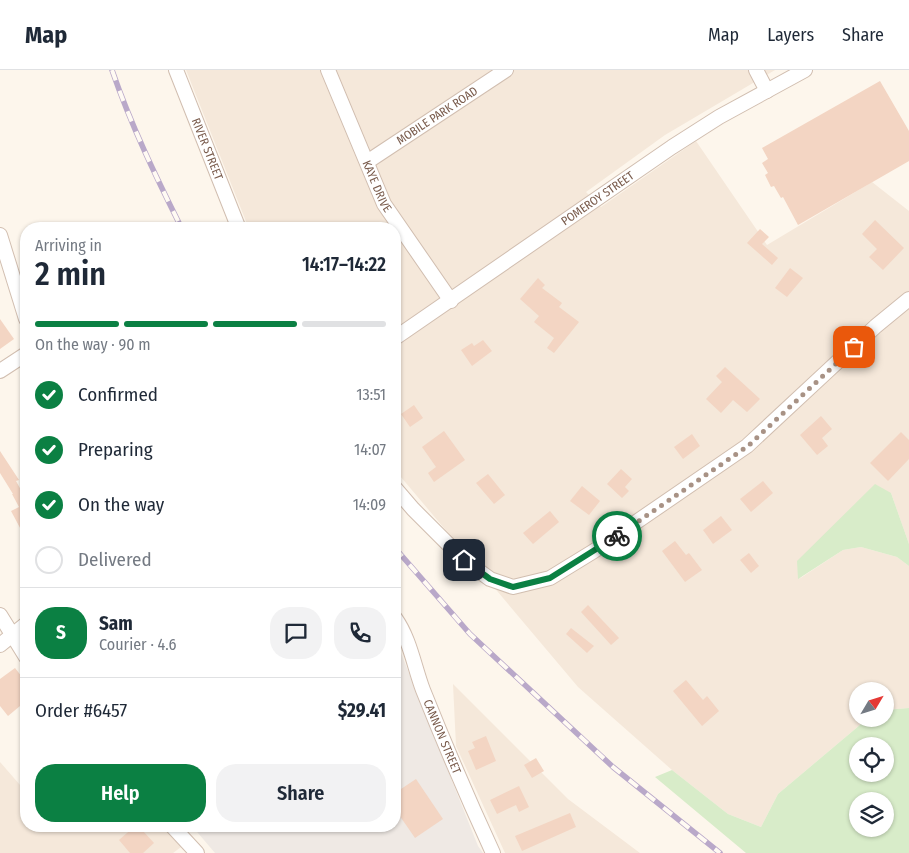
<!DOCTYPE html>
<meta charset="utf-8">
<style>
:root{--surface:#fff;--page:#f2f2f3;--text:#1f2937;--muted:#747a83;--line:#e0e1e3;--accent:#0b8043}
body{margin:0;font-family:"Fira Sans Condensed",sans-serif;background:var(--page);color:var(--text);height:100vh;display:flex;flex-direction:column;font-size:19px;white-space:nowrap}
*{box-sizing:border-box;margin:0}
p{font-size:16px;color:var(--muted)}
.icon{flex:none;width:28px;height:28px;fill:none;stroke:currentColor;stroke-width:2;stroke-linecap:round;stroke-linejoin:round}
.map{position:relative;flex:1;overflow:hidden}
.details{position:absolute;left:20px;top:152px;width:381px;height:610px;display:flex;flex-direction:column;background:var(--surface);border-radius:20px;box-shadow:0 1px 4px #0004}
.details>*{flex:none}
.needle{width:32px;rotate:52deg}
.controls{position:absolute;left:849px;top:612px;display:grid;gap:10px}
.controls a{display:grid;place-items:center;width:45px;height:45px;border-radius:50%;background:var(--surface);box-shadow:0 1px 4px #0004;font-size:25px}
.pin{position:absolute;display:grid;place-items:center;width:42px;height:42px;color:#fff;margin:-21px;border-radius:10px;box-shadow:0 2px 8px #0006}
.courier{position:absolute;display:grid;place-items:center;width:50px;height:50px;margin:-25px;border:4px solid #0b8043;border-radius:50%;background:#fff;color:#222;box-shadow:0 1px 6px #0007}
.headline em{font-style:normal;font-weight:600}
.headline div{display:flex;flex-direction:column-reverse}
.headline{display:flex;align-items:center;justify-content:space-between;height:85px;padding:0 15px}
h1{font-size:32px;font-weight:600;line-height:38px}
.bar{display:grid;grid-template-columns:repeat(4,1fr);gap:8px 5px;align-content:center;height:60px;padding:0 15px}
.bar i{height:6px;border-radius:4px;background:var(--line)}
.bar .current{background:var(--accent)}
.bar p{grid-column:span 4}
.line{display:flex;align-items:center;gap:12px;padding:0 15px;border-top:1px solid var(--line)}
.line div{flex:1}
.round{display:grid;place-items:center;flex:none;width:52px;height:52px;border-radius:20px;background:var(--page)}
ol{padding:0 15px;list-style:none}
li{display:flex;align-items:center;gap:15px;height:55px}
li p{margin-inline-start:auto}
li .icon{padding:5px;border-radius:50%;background:var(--accent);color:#fff;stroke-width:4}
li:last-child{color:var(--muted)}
li i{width:28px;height:28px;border:2px solid var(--line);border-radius:50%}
.primary-button{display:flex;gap:10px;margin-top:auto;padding:10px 15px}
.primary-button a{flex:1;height:58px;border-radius:20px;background:var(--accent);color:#fff;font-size:20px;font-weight:600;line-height:58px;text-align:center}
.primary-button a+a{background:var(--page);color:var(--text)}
header{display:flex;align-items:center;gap:30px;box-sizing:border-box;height:70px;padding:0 25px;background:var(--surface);border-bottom:1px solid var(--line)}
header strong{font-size:24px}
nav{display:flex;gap:28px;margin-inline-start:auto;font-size:18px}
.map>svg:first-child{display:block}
.residential{fill:#f5e8da}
.industrial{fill:#efe9e4}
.green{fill:#d8ecc9;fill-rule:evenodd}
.building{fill:#f3d5c3}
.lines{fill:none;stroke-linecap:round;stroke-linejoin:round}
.minor-casing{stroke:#d1beb0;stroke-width:16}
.minor{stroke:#fff;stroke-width:14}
.rail-casing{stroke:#b9a8c9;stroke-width:5.5}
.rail{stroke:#fffaf3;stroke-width:4;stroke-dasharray:11;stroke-linecap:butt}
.done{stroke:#a89285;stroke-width:5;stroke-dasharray:0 9}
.route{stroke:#0b8043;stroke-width:6}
.labels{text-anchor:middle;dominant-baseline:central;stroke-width:4;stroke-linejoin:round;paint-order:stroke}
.street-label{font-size:12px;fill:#7a5c4d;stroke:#fffaf3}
</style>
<header>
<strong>Map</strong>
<nav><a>Map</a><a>Layers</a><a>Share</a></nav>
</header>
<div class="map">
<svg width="909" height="783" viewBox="0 0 909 783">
<rect width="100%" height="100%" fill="#fdf6ec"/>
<g class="residential">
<path d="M186,0H775L665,65L586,122L601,137L696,71L767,175L872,112L909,141V474L891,423L799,509L843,480L861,477L897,487L909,496V638L885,640V621H858V649H867L778,724L761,757L728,744L672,700L578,617L395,400V159H249Z"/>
<path d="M453,614L568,729L640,783H505L456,676Z"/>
<path d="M0,692L20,715L26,709V756H162L181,777L173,783H0Z"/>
</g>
<path class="industrial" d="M395,568L478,776L483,783H215L192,756H395Z"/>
<g class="green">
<path d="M875,414L891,423L909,474V496L897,487L861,477L843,480L798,509L797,491Z"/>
<path d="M909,638V783H746L655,707L672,700L728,744L761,757L778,724L867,649H885V640ZM858,676H885V704H858ZM858,731H885V759H858Z"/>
</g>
<g class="building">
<path d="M880,11L909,61V91L798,155L783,127L781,128L774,116L771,117L765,105L768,103L762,93L768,89L762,78Z"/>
<path d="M875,150L904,178L883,200L869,187L877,179L862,164Z"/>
<path d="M760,159L769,167L762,174L778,188L772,195L747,173Z"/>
<path d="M790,198L803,208L787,227L775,218Z"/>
<path d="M538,208L545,215L542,218L562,233L559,237L579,252L554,283L547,278L554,268L534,252L539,246L520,229Z"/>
<path d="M0,249L14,269L0,279Z"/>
<path d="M483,270L492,281L472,296L461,280L472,273L474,276Z"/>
<path d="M725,297L760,329L747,342L733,330L721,343L706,329L722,312L716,306Z"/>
<path d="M414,335L423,348L410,357L401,344Z"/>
<path d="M821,346L832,359L822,368L828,376L817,385L800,365Z"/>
<path d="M444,361L465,390L434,412L428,403L436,397L422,377Z"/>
<path d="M901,362L909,370V389L888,411L870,393Z"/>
<path d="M692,364L700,376L683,389L674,377Z"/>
<path d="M0,381L19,410L16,411L26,429V469L11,441L19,437L12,424H13L0,403Z"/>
<path d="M621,399L632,409L625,417L629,421L622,428L607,414Z"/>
<path d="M488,404L505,425L494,434L476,413Z"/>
<path d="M763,411L773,423L751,442L740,429Z"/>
<path d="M582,416L600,431L589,445L570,431Z"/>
<path d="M550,441L559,452L533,474L523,463Z"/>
<path d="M721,446L732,460L713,474L703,460Z"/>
<path d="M675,471L686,485L689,483L702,500L685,512L662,481Z"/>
<path d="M749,483L759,496L751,503L740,490Z"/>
<path d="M588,535L619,568L611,575L581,542Z"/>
<path d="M571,558L594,576L587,583L566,564Z"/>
<path d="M15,598L26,612V631L8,646L0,636V609Z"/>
<path d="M686,610L703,630L707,626L719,641L702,656L673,621Z"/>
<path d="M486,666L496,691L476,700L468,681L475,678L472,672Z"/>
<path d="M536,688L544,701L532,708L524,695Z"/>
<path d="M416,709L443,749L415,768L395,739V723Z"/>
<path d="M519,716L529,737L519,742L516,735L497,744L490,730Z"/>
<path d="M570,743L576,757L522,781L515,766Z"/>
<path d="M135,756L142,762L143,761L154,773L143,783H130L119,770Z"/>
</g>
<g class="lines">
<defs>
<g id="minor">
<path id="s1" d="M176,0L239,159"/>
<path id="s2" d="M328,0L384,134L451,231"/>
<path d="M756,0L767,21"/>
<path id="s3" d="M367,92L506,0"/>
<path d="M0,165L26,249"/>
<path id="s4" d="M395,268L672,77L719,47L805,0"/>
<path d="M0,301L26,284"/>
<path d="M395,418L413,439L464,490L490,509L513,517L550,508L594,481L747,376L876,256L909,229"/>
<path d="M0,545L26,587"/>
<path id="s5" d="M395,548C410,569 414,596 423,620C445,675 468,729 493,783"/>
<path d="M0,575L26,554"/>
<path d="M172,756L197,783"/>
</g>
</defs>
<use href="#minor" class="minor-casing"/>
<use href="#minor" class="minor"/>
<defs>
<g id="rail">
<path d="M112,0C131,55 156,107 182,159"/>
<path d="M395,478L470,564L613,697L720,783"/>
</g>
</defs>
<use href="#rail" class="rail-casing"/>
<use href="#rail" class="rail"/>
</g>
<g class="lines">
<path class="done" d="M617,466L748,376L854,277"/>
<path class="route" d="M464,490L490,509L513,517L550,508L617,466"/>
</g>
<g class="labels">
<g class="street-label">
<text stroke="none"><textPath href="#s3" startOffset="84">MOBILE PARK ROAD</textPath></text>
<text stroke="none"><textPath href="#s1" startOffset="85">RIVER STREET</textPath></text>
<text stroke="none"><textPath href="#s2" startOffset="126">KAYE DRIVE</textPath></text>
<text stroke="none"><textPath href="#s4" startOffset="246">POMEROY STREET</textPath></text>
<text stroke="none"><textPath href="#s5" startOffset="128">CANNON STREET</textPath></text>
</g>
</g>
</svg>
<div class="controls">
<a><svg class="needle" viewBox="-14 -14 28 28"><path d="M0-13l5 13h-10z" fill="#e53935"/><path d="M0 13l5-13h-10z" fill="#747a83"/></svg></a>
<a><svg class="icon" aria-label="locate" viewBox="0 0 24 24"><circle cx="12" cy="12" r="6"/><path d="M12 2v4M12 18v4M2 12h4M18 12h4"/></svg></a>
<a><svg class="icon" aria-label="layers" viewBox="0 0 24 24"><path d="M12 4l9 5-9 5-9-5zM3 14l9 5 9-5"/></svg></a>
</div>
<div class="pin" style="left:854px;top:277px;background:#ea580c"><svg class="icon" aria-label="bag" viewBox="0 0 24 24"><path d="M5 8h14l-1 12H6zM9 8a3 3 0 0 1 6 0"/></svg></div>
<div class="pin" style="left:464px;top:490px;background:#1f2937"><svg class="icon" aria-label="home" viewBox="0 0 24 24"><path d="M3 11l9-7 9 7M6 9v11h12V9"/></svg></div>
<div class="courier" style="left:617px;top:466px"><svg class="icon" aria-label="bike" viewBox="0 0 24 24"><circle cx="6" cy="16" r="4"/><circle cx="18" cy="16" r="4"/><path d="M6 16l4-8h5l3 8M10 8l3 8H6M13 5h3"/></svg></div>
<section class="details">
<div class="headline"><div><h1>2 min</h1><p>Arriving in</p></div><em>14:17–14:22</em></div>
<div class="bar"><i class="current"></i><i class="current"></i><i class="current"></i><i></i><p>On the way · 90 m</p></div>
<ol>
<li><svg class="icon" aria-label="check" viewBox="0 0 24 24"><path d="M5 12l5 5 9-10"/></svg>Confirmed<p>13:51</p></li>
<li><svg class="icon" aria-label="check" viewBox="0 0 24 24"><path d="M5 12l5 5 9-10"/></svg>Preparing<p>14:07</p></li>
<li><svg class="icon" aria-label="check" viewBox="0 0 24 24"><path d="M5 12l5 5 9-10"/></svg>On the way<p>14:09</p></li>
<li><i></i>Delivered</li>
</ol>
<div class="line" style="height:90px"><b class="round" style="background:var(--accent);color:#fff">S</b><div><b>Sam</b><p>Courier · 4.6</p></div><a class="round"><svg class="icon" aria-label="chat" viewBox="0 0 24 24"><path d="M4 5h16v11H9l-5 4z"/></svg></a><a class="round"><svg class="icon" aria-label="phone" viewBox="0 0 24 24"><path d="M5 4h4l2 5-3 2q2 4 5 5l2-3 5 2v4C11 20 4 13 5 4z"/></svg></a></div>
<div class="line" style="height:65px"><div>Order #6457</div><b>$29.41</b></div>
<div class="primary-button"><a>Help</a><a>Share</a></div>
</section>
</div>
